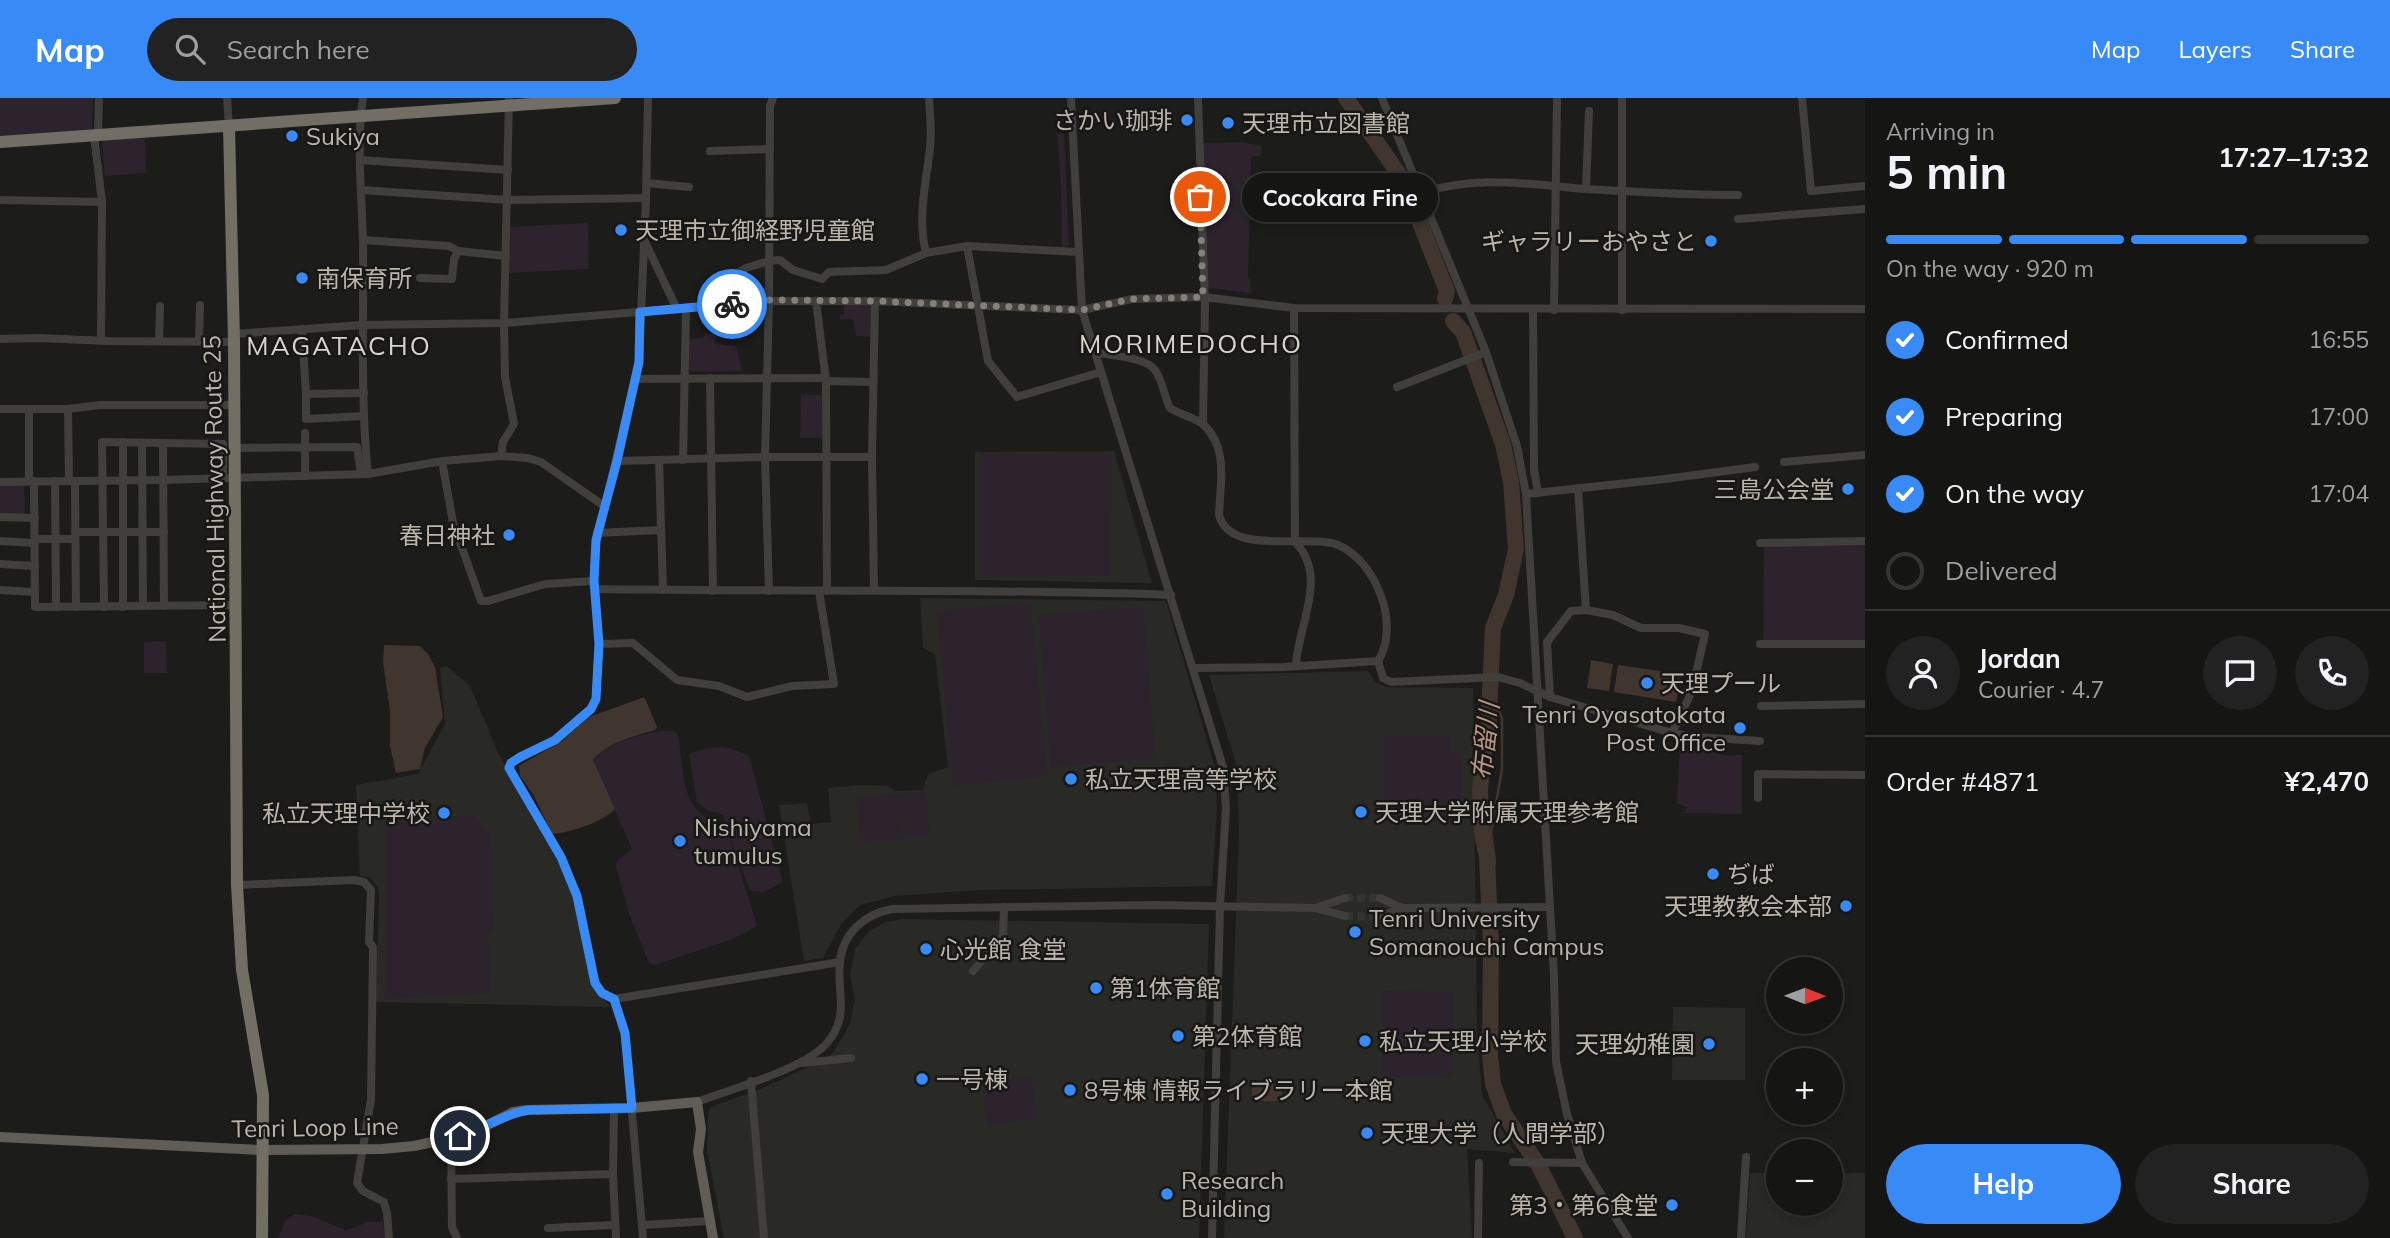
<!DOCTYPE html>
<meta charset="utf-8">
<style>
:root{--surface:#151514;--page:#222;--text:#f1f3f6;--muted:#9d9fa0;--line:#343434;--accent:#388bf6}
body{margin:0;font-family:Mulish,"Noto Sans JP",sans-serif;background:var(--page);color:var(--text);height:100vh;display:flex;flex-direction:column;font-size:26px;white-space:nowrap}
*{box-sizing:border-box;margin:0}
p{font-size:23px;color:var(--muted)}
.icon{flex:none;width:38px;height:38px;fill:none;stroke:currentColor;stroke-width:2;stroke-linecap:round;stroke-linejoin:round}
.map{position:relative;flex:1;overflow:hidden}
.panel{display:flex;flex-direction:column;background:var(--surface);width:525px}
.panel>*{flex:none}
.needle{width:46px;rotate:91deg}
.controls{position:absolute;left:1766px;top:859px;display:grid;gap:14px}
.controls a{display:grid;place-items:center;width:77px;height:77px;border-radius:50%;background:var(--surface);box-shadow:0 4px 10px #0003,0 0 0 2px var(--line);font-size:35px}
.pin{position:absolute;display:grid;place-items:center;width:60px;height:60px;color:#fff;margin:-30px;border:4px solid #fff;border-radius:50%;box-shadow:0 2px 7px #0007}
.courier{position:absolute;display:grid;place-items:center;width:70px;height:70px;margin:-35px;border:5px solid #388bf6;border-radius:50%;background:#fff;color:#222;box-shadow:0 2px 9px #0007}
.bubble{position:absolute;height:49px;border-radius:24px;background:var(--surface);box-shadow:0 4px 10px #0003,0 0 0 2px var(--line);font-size:23px;font-weight:700;line-height:49px;text-align:center}
.headline em{font-style:normal;font-weight:700}
.headline div{display:flex;flex-direction:column-reverse}
.headline{display:flex;align-items:center;justify-content:space-between;height:119px;padding:0 21px}
h1{font-size:46px;font-weight:700;line-height:52px}
.bar{display:grid;grid-template-columns:repeat(4,1fr);gap:10px 7px;align-content:center;height:84px;padding:0 21px}
.bar i{height:9px;border-radius:5px;background:var(--line)}
.bar .active{background:var(--accent)}
.bar p{grid-column:span 4}
.line{display:flex;align-items:center;gap:18px;padding:0 21px;border-top:2px solid var(--line)}
.line div{flex:1}
.round{display:grid;place-items:center;flex:none;width:74px;height:74px;border-radius:37px;background:var(--page)}
ol{padding:0 21px;list-style:none}
li{display:flex;align-items:center;gap:21px;height:77px}
li p{margin-inline-start:auto}
li .icon{padding:7px;border-radius:50%;background:var(--accent);color:#fff;stroke-width:4}
li:last-child{color:var(--muted)}
li i{width:38px;height:38px;border:4px solid var(--line);border-radius:50%}
.primary-button{display:flex;gap:14px;margin-top:auto;padding:14px 21px}
.primary-button a{flex:1;height:80px;border-radius:42px;background:var(--accent);color:#fff;font-size:28px;font-weight:700;line-height:80px;text-align:center}
.primary-button a+a{background:var(--page);color:var(--text)}
header{display:flex;align-items:center;gap:42px;box-sizing:border-box;height:98px;padding:0 35px;background:var(--accent);color:#fff}
header strong{font-size:33px}
nav{display:flex;gap:38px;margin-inline-start:auto;font-size:24px}
.search{width:490px;height:63px;background:var(--page);display:flex;align-items:center;gap:18px;box-sizing:border-box;padding:0 24px;border-radius:38px;color:var(--muted);font-size:26px}
main{display:flex;flex:1;min-height:0}
.map>svg:first-child{display:block}
.built{fill:#292926}
.green{fill:#2c232c}
.water{fill:#41352f}
.lines{fill:none;stroke-linecap:round;stroke-linejoin:round}
.stream{stroke:#41352f;stroke-width:2.5}
.river{stroke:#41352f;stroke-width:16}
.minor-tunnel{stroke:#343330;stroke-width:8;stroke-dasharray:8 4;stroke-linecap:butt}
.minor{stroke:#413f3b;stroke-width:8}
.major{stroke:#605d57;stroke-width:10}
.highway{stroke:#726e66;stroke-width:12}
.done{stroke:#847f79;stroke-width:7;stroke-dasharray:0 12.6}
.route{stroke:#388bf6;stroke-width:9}
.poi-dot{fill:#388bf6;stroke:#171715;stroke-width:2.5}
.labels{text-anchor:middle;dominant-baseline:central;stroke-width:5;stroke-linejoin:round;paint-order:stroke}
.poi-label{font-size:24px;fill:#bcb5ac;stroke:#171715;text-anchor:start}
.street-label{font-size:24px;fill:#bcb5ac;stroke:#171715}
.neighbourhood-label{font-size:26px;letter-spacing:2px;fill:#d8d4cd;stroke:#171715}
.water-label{font-size:26px;font-style:italic;fill:#b79683;stroke:#171715}
</style>
<header>
<strong>Map</strong>
<div class="search"><svg class="icon" aria-label="search" viewBox="0 0 24 24"><circle cx="10" cy="10" r="6"/><path d="M15 15l6 6"/></svg>Search here</div>
<nav><a>Map</a><a>Layers</a><a>Share</a></nav>
</header>
<main>
<div class="map">
<svg width="1865" height="1140" viewBox="0 0 1865 1140">
<rect width="100%" height="100%" fill="#1c1c1a"/>
<g class="built">
<path d="M1114,353L1152,485L975,482V354Z"/>
<path d="M920,500L1166,503L1215,670L1217,710L1212,788L980,792L894,798L860,807L842,825L823,860L804,863L779,707L807,705L811,726L831,724L828,690L862,687L888,688L895,693L923,692L928,676L948,669L935,556L923,550Z"/>
<path d="M447,568L470,588L499,657L548,743L573,796L593,890L611,909L376,904L379,797L378,789L369,779L360,778L356,687L418,676L445,626L440,570Z"/>
<path d="M1368,573L1375,584L1386,589L1473,590L1477,932L1482,997L1515,1055L1467,1051L1472,1140H1224L1239,735L1237,669L1209,577Z"/>
<path d="M901,821L1209,826L1199,1140H724L707,1052L708,1015L711,1009L763,990L825,961L833,955L850,926L855,902L850,877L855,851L869,833L886,824Z"/>
<path d="M1673,909L1745,910V982H1672Z"/>
<path d="M1750,1075H1778V1106H1830L1831,1075H1865V1140H1746Z"/>
</g>
<g class="green">
<path d="M0,0H93L92,33L0,39Z"/>
<path d="M1064,35L1069,148L1062,150C1062,111 1061,74 1057,36Z"/>
<path d="M145,37L146,75L105,78L102,41Z"/>
<path d="M1242,44L1262,48L1261,58L1251,59L1248,180L1250,182L1251,195L1208,190L1200,45Z"/>
<path d="M588,125L589,171L509,175L510,129Z"/>
<path d="M844,205H873V239L856,238L853,221H840V217H844Z"/>
<path d="M704,236H715L716,246L736,248L742,273L691,274L686,269V241L703,240Z"/>
<path d="M801,296L822,297L823,340H800Z"/>
<path d="M980,355L1111,356L1110,478H980Z"/>
<path d="M0,387H24L25,416H0Z"/>
<path d="M1865,447V543H1763L1764,448Z"/>
<path d="M1030,504L1047,678L953,687L937,513Z"/>
<path d="M1143,509L1155,660L1051,669L1039,517Z"/>
<path d="M166,543L167,575H144V544Z"/>
<path d="M673,632L678,636C685,676 678,716 726,727L723,717L707,712L697,704L689,656C715,647 723,646 749,658L783,784L764,794L750,793L727,731L757,828L733,841L655,867L649,865L629,816L616,769L618,762L632,751L593,663C610,642 648,634 673,632Z"/>
<path d="M1384,638H1450V655H1461V722H1384Z"/>
<path d="M1680,644L1723,657H1742V716L1678,715L1686,713L1687,709L1677,706Z"/>
<path d="M926,694L929,738L905,739L901,696Z"/>
<path d="M900,696L903,740L860,743L857,699Z"/>
<path d="M473,717L490,737L493,835L488,836L490,895L385,901V725Z"/>
<path d="M1383,893L1453,894L1452,979L1382,978Z"/>
<path d="M1031,978L1036,1020L987,1027L982,984Z"/>
<path d="M295,1116L312,1118L345,1132L355,1130L366,1124H383L385,1140H278L286,1122Z"/>
</g>
<g class="water">
<path d="M384,547L420,548L428,556L435,569L443,619L425,650L420,671L396,675L390,648V613L383,564Z"/>
<path d="M1591,562L1613,566L1609,593L1587,590Z"/>
<path d="M1618,567L1681,576L1676,604L1614,594Z"/>
<path d="M642,600H645L657,629L655,632C633,639 608,644 593,662L615,711C604,724 569,735 552,736L533,696L520,678L519,668L563,642L589,619Z"/>
<rect x="1252" y="986" width="30" height="17"/>
</g>
<g class="lines">
<path class="stream" d="M1489,793L1495,764L1491,734L1502,671V621L1491,591"/>
<g class="river">
<path d="M1346,0L1403,82L1447,193L1445,201"/>
<path d="M1453,223L1463,234L1503,346L1511,384L1516,451L1506,497L1493,530L1488,637L1483,658L1480,693L1482,734L1487,760L1491,849L1490,957L1493,986L1504,1016L1539,1068L1575,1140"/>
</g>
<g class="minor-tunnel">
<path d="M1345,800H1380"/>
<path d="M1345,818L1380,819"/>
</g>
<g class="minor">
<path d="M227,0L229,28"/>
<path d="M363,0C356,48 362,97 363,145C364,222 360,299 368,376"/>
<path d="M648,0L646,100L639,264L595,450L594,483L599,546L596,601L591,611L555,642L511,665L509,670L561,759L577,798L595,885L602,895L614,901L840,864"/>
<path d="M1071,0L1082,212L1223,669L1226,710L1220,808L1212,1140"/>
<path d="M1198,0L1205,206L1203,326"/>
<path d="M1382,0L1486,254L1517,348L1526,396L1554,878L1556,964L1567,1016L1582,1065L1628,1140"/>
<path d="M1802,0L1811,93L1865,88"/>
<path d="M98,37L99,0"/>
<path d="M94,38L102,104L101,242"/>
<path d="M710,53L770,51"/>
<path d="M360,62L508,72"/>
<path d="M647,85L689,89"/>
<path d="M1586,91L1589,13"/>
<path d="M361,92L508,102L646,100"/>
<path d="M1421,95C1477,77 1528,86 1586,91C1637,94 1687,97 1738,97"/>
<path d="M0,102L102,104"/>
<path d="M1738,121L1865,111"/>
<path d="M363,142L449,148L458,153L506,158"/>
<path d="M645,144L677,211"/>
<path d="M967,148L988,263L1017,299L1101,274"/>
<path d="M926,155C917,119 926,87 930,50C932,34 930,16 929,0"/>
<path d="M420,180L452,181L454,161L458,153"/>
<path d="M816,203L826,283L827,493"/>
<path d="M702,208L704,196L746,170L769,163L780,162L793,172L822,181L829,174L886,172L926,155L967,148L1078,154"/>
<path d="M1294,210L1295,444C1329,478 1298,527 1296,567"/>
<path d="M1533,212L1534,371L1538,395"/>
<path d="M1554,212L1557,0"/>
<path d="M1622,212V0"/>
<path d="M302,232L306,296L364,295"/>
<path d="M234,236L363,227L504,225L769,203H875L1082,212L1132,201L1203,199L1294,210L1865,211"/>
<path d="M0,241L38,240L108,243L234,244"/>
<path d="M159,243L160,208"/>
<path d="M199,243L200,207"/>
<path d="M1095,254C1111,258 1146,259 1155,272C1163,283 1164,298 1170,310C1180,317 1195,319 1204,327C1229,351 1220,386 1219,417C1230,459 1309,435 1338,447C1376,463 1401,527 1378,563L1284,569L1194,570"/>
<path d="M710,280L713,493"/>
<path d="M635,281L825,280"/>
<path d="M826,283L873,284"/>
<path d="M1397,289L1486,254"/>
<path d="M306,296V321L364,318"/>
<path d="M0,311H68L100,307H234"/>
<path d="M29,311V383"/>
<path d="M68,311L69,383"/>
<path d="M123,344V509"/>
<path d="M142,345L143,508"/>
<path d="M163,345L164,508"/>
<path d="M235,350L357,349L361,376"/>
<path d="M501,358L503,344L514,326L505,279L504,225L509,0"/>
<path d="M659,362L663,492"/>
<path d="M683,362L686,210"/>
<path d="M442,363L453,425L481,503H488L545,486L594,483"/>
<path d="M617,363L765,359H872"/>
<path d="M1784,364L1865,357"/>
<path d="M305,378V335"/>
<path d="M34,383L35,509L237,507"/>
<path d="M55,383L56,509"/>
<path d="M75,383L76,509"/>
<path d="M0,384L163,382L368,376L442,363L501,358L528,360L541,364L604,408"/>
<path d="M1578,390L1586,512"/>
<path d="M1526,396L1665,381L1755,369"/>
<path d="M0,419L35,420"/>
<path d="M75,434H164"/>
<path d="M597,435L661,432"/>
<path d="M35,441H75"/>
<path d="M0,443L35,445"/>
<path d="M1760,445L1865,443"/>
<path d="M0,466L35,468"/>
<path d="M595,491C787,494 979,490 1171,497"/>
<path d="M874,491L872,359L875,203"/>
<path d="M0,492L35,494"/>
<path d="M769,493L765,359L769,203L770,8L773,0"/>
<path d="M104,509L102,344L223,346V381"/>
<path d="M599,546L633,545L677,582L719,588L747,599L792,588L834,586L819,493"/>
<path d="M1760,546H1865"/>
<path d="M1378,563L1383,580L1391,584L1498,579L1520,585L1550,599L1672,635L1694,639L1760,643"/>
<path d="M1550,599L1547,544L1571,513L1586,512L1613,517L1641,530H1679L1705,536L1692,593L1672,635"/>
<path d="M1761,608L1865,606"/>
<path d="M1758,700V676L1865,677"/>
<path d="M237,787L354,782L364,784L371,792L369,844L373,849L371,1002L357,1085L363,1093L384,1104L387,1115L389,1140"/>
<path d="M1380,800L1402,810"/>
<path d="M1315,810L1345,800"/>
<path d="M1380,819L1402,810L1550,809"/>
<path d="M973,873L1003,838L1004,809"/>
<path d="M614,901L625,935L643,1140"/>
<path d="M802,965L851,960"/>
<path d="M751,983L764,1140"/>
<path d="M697,1004C731,991 805,971 827,945C851,917 836,894 840,863C843,835 865,816 892,811L1154,807L1315,810L1345,818"/>
<path d="M451,1040L452,1129L457,1140"/>
<path d="M1513,1064L1582,1065"/>
<path d="M613,1076L616,1140"/>
<path d="M451,1081L613,1076L614,1011"/>
<path d="M643,1127L709,1123"/>
<path d="M548,1130L614,1127"/>
<path d="M1478,1140L1479,1065"/>
<path d="M1741,1140L1746,1059"/>
</g>
<path class="major" d="M0,1039L261,1052L382,1051L414,1048L460,1038L478,1032L513,1014L528,1012L632,1010L697,1004L701,1031L698,1054L713,1140"/>
<g class="highway">
<path d="M229,28L234,244L237,787L242,872L263,997L262,1140"/>
<path d="M0,44L615,0"/>
</g>
</g>
<g class="lines">
<path class="done" d="M732,206L769,202L875,203L1082,212L1132,201L1203,199L1200,99"/>
<path class="route" d="M460,1038C483,1031 504,1016 528,1012L632,1010L625,935L614,901L602,895L595,885L577,798L561,759L509,670L511,665L520,659L555,642L591,611L596,601L599,546L594,483L596,442L617,363L639,264L640,214L732,206"/>
</g>
<g class="poi-dot">
<circle cx="1187" cy="22" r="7"/>
<circle cx="1228" cy="25" r="7"/>
<circle cx="292" cy="38" r="7"/>
<circle cx="621" cy="132" r="7"/>
<circle cx="1711" cy="143" r="7"/>
<circle cx="302" cy="180" r="7"/>
<circle cx="1848" cy="391" r="7"/>
<circle cx="509" cy="437" r="7"/>
<circle cx="1647" cy="585" r="7"/>
<circle cx="1740" cy="630" r="7"/>
<circle cx="1071" cy="681" r="7"/>
<circle cx="1361" cy="714" r="7"/>
<circle cx="444" cy="715" r="7"/>
<circle cx="680" cy="743" r="7"/>
<circle cx="1713" cy="776" r="7"/>
<circle cx="1846" cy="808" r="7"/>
<circle cx="1355" cy="834" r="7"/>
<circle cx="926" cy="851" r="7"/>
<circle cx="1096" cy="890" r="7"/>
<circle cx="1178" cy="938" r="7"/>
<circle cx="1365" cy="943" r="7"/>
<circle cx="1709" cy="946" r="7"/>
<circle cx="922" cy="981" r="7"/>
<circle cx="1070" cy="992" r="7"/>
<circle cx="1367" cy="1035" r="7"/>
<circle cx="1167" cy="1096" r="7"/>
<circle cx="1672" cy="1107" r="7"/>
</g>
<g class="labels">
<g class="poi-label">
<text x="1173" y="22" text-anchor="end">さかい珈琲</text>
<text x="1242" y="25">天理市立図書館</text>
<text x="306" y="38">Sukiya</text>
<text x="635" y="132">天理市立御経野児童館</text>
<text x="1697" y="143" text-anchor="end">ギャラリーおやさと</text>
<text x="316" y="180">南保育所</text>
<text x="1834" y="391" text-anchor="end">三島公会堂</text>
<text x="495" y="437" text-anchor="end">春日神社</text>
<text x="1661" y="585">天理プール</text>
<text x="1726" y="616" text-anchor="end">Tenri Oyasatokata<tspan x="1726" dy="28">Post Office</tspan></text>
<text x="1085" y="681">私立天理高等学校</text>
<text x="1375" y="714">天理大学附属天理参考館</text>
<text x="430" y="715" text-anchor="end">私立天理中学校</text>
<text x="694" y="729">Nishiyama<tspan x="694" dy="28">tumulus</tspan></text>
<text x="1727" y="776">ぢば</text>
<text x="1832" y="808" text-anchor="end">天理教教会本部</text>
<text x="1369" y="820">Tenri University<tspan x="1369" dy="28">Somanouchi Campus</tspan></text>
<text x="940" y="851">心光館 食堂</text>
<text x="1110" y="890">第1体育館</text>
<text x="1192" y="938">第2体育館</text>
<text x="1379" y="943">私立天理小学校</text>
<text x="1695" y="946" text-anchor="end">天理幼稚園</text>
<text x="936" y="981">一号棟</text>
<text x="1084" y="992">8号棟 情報ライブラリー本館</text>
<text x="1381" y="1035">天理大学（人間学部）</text>
<text x="1181" y="1082">Research<tspan x="1181" dy="28">Building</tspan></text>
<text x="1658" y="1107" text-anchor="end">第3・第6食堂</text>
</g>
<g class="street-label">
<text transform="translate(214 391) rotate(-91)">National Highway Route 25</text>
<text transform="translate(315 1029) rotate(-1)">Tenri Loop Line</text>
</g>
<g class="neighbourhood-label">
<text x="1191" y="245">MORIMEDOCHO</text>
<text x="339" y="247">MAGATACHO</text>
</g>
<g class="water-label">
<text transform="translate(1485 643) rotate(-84)">布留川</text>
</g>
</g>
</svg>
<div class="controls">
<a><svg class="needle" viewBox="-14 -14 28 28"><path d="M0-13l5 13h-10z" fill="#e53935"/><path d="M0 13l5-13h-10z" fill="#9d9fa0"/></svg></a>
<a>+</a>
<a>−</a>
</div>
<div class="pin" style="left:1200px;top:99px;background:#ea580c"><svg class="icon" aria-label="bag" viewBox="0 0 24 24"><path d="M5 8h14l-1 12H6zM9 8a3 3 0 0 1 6 0"/></svg></div>
<div class="pin" style="left:460px;top:1038px;background:#1f2937"><svg class="icon" aria-label="home" viewBox="0 0 24 24"><path d="M3 11l9-7 9 7M6 9v11h12V9"/></svg></div>
<div class="courier" style="left:732px;top:206px"><svg class="icon" aria-label="bike" viewBox="0 0 24 24"><circle cx="6" cy="16" r="4"/><circle cx="18" cy="16" r="4"/><path d="M6 16l4-8h5l3 8M10 8l3 8H6M13 5h3"/></svg></div>
<div class="bubble" style="left:1242px;top:75px;width:196px">Cocokara Fine</div>
</div>
<section class="panel">
<div class="headline"><div><h1>5 min</h1><p>Arriving in</p></div><em>17:27–17:32</em></div>
<div class="bar"><i class="active"></i><i class="active"></i><i class="active"></i><i></i><p>On the way · 920 m</p></div>
<ol>
<li><svg class="icon" aria-label="check" viewBox="0 0 24 24"><path d="M5 12l5 5 9-10"/></svg>Confirmed<p>16:55</p></li>
<li><svg class="icon" aria-label="check" viewBox="0 0 24 24"><path d="M5 12l5 5 9-10"/></svg>Preparing<p>17:00</p></li>
<li><svg class="icon" aria-label="check" viewBox="0 0 24 24"><path d="M5 12l5 5 9-10"/></svg>On the way<p>17:04</p></li>
<li><i></i>Delivered</li>
</ol>
<div class="line" style="height:126px"><a class="round"><svg class="icon" aria-label="person" viewBox="0 0 24 24"><circle cx="12" cy="8" r="4"/><path d="M4 21q1-7 8-7t8 7"/></svg></a><div><b>Jordan</b><p>Courier · 4.7</p></div><a class="round"><svg class="icon" aria-label="chat" viewBox="0 0 24 24"><path d="M4 5h16v11H9l-5 4z"/></svg></a><a class="round"><svg class="icon" aria-label="phone" viewBox="0 0 24 24"><path d="M5 4h4l2 5-3 2q2 4 5 5l2-3 5 2v4C11 20 4 13 5 4z"/></svg></a></div>
<div class="line" style="height:91px"><div>Order #4871</div><b>¥2,470</b></div>
<div class="primary-button"><a>Help</a><a>Share</a></div>
</section>
</main>
